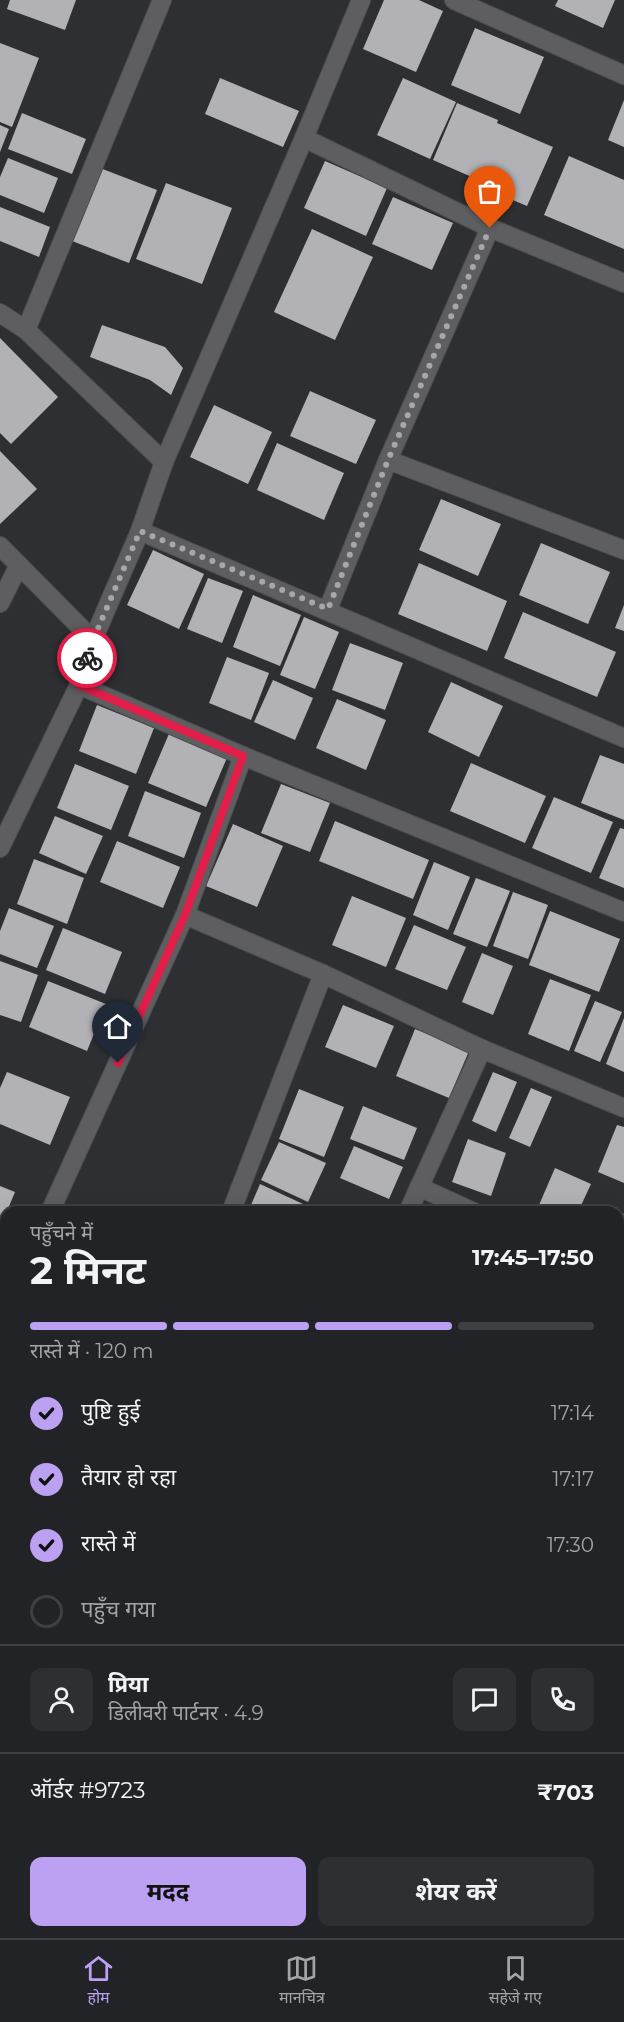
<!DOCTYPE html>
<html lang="hi">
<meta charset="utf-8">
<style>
:root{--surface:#222326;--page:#2e2f32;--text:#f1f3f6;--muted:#a2a4a7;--line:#3f4043;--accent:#bca0f2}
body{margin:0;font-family:Montserrat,"Noto Sans Devanagari",sans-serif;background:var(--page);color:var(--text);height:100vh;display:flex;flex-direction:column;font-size:22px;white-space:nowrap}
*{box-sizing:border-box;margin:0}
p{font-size:20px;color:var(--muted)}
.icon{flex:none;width:33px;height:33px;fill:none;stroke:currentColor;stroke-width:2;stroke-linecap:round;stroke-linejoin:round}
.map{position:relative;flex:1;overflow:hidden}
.panel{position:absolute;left:0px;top:1206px;width:624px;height:732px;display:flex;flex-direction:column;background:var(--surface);border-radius:18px 18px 0 0;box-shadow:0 6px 24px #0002,0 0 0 2px var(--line)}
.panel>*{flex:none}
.pin{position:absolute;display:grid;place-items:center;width:51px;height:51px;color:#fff;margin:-62px -26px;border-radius:50% 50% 50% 0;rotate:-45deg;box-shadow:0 0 6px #0007}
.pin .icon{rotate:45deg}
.courier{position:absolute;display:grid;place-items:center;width:60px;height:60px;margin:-30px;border:4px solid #e11d48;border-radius:50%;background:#fff;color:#222;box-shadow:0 2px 8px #0007}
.overview em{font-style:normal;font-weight:700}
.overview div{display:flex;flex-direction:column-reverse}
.overview{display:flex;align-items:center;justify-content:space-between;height:102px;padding:0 30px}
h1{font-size:39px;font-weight:700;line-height:45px}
.bar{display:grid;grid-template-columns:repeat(4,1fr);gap:9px 6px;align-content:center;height:72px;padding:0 30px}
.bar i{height:8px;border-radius:4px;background:var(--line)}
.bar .current{background:var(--accent)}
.bar p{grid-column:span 4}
.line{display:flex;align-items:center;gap:15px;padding:0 30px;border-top:2px solid var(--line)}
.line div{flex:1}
.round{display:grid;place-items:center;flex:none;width:63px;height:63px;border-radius:12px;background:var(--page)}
ol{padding:0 30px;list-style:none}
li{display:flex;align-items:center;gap:18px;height:66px}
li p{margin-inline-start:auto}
li .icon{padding:6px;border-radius:50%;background:var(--accent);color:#111;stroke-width:4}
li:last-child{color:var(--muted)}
li i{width:33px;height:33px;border:3px solid var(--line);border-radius:50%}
.cta{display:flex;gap:12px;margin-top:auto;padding:12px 30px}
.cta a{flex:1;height:69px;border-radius:12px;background:var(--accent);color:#111;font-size:24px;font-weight:700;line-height:69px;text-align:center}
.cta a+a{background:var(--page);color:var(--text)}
.dock{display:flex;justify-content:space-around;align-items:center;height:84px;border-top:2px solid var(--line);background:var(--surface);font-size:16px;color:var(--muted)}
.dock a{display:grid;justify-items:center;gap:3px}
.dock .current{color:var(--accent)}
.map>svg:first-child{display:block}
.building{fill:#b2b2b6}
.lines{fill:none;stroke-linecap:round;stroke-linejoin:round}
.minor-casing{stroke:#4c4d4f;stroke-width:20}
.minor{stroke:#5e5e61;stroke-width:18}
.rail-casing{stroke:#97979a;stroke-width:7}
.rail{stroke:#2e2f32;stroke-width:4.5;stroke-dasharray:14;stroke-linecap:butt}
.done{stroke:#a6a7a9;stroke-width:6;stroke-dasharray:0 10.8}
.route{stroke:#e11d48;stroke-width:8}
</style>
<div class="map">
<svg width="624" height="1938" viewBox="0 0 624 1938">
<rect width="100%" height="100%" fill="#2e2f32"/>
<g class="building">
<path d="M10,0H76L65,30L7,9Z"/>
<path d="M384,0H419L443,11L416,72L363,49Z"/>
<path d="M558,0H615L603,28L555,6Z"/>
<path d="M475,28L544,57L520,114L451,85Z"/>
<path d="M0,43L39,58L12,127L0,122Z"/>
<path d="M220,78L299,111L283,147L205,114Z"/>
<path d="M403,78L456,102L430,159L377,135Z"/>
<path d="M624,100V147L608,140Z"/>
<path d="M457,103L498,120L497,123L553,147L527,206L472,183L474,178L433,160Z"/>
<path d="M22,113L86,139L72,174L8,149Z"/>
<path d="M0,125L9,129L0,152Z"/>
<path d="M569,156L624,180V249L544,215Z"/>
<path d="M8,158L58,178L44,213L0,195V177Z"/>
<path d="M325,161L387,188L366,236L304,208Z"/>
<path d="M100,168L157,190L129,263L72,241Z"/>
<path d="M166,183L232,208L202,284L136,259Z"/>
<path d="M393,197L453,223L432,270L372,244Z"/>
<path d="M0,207L50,227L39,257L0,241Z"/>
<path d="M312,229L373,257L335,340L274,312Z"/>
<path d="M102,325L165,347L183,368L171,395L150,380L90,357Z"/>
<path d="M0,338L58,397L11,444L0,433Z"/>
<path d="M310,391L376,420L356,464L290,436Z"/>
<path d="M214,405L272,432L248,484L190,457Z"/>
<path d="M277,443L344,473L324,520L257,490Z"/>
<path d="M0,451L37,489L0,524Z"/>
<path d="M441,499L501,524L478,576L419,550Z"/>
<path d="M541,543L610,572L588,624L519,595Z"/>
<path d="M153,550L204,574L179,629L127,605Z"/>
<path d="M419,563L507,601L487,651L398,614Z"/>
<path d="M208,578L243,591L222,643L187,629Z"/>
<path d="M253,595L301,615L280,666L233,647Z"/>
<path d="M624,605V631L615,628Z"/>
<path d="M523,612L616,652L597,697L504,658Z"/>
<path d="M304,617L339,632L315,689L280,675Z"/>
<path d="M350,643L403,663L385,710L332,690Z"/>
<path d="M227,657L269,673L251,720L209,703Z"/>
<path d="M273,680L313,698L295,740L254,722Z"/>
<path d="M451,682L503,706L479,757L428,732Z"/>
<path d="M337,699L386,720L366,770L316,748Z"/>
<path d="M97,705L154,728L136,774L79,751Z"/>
<path d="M171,729L229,753L206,807L148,783Z"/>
<path d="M600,755L624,764V820L581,803Z"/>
<path d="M471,763L546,796L525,843L450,811Z"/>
<path d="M75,764L129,786L111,830L57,808Z"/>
<path d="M281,784L330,803L310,852L261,833Z"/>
<path d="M145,791L201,813L184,858L128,836Z"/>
<path d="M554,797L613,822L591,873L532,848Z"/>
<path d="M55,816L103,836L86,874L39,853Z"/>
<path d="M335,821L429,860L413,899L319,861Z"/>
<path d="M233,824L283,846L257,907L206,886Z"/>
<path d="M620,828L624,829V888L599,878Z"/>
<path d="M117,841L180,867L163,908L100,882Z"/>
<path d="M34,859L84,878L67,924L17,904Z"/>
<path d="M434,862L470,877L448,930L413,915Z"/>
<path d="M476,878L510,891L487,947L453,934Z"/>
<path d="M513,892L548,905L528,959L493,946Z"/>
<path d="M352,896L406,918L386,967L332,945Z"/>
<path d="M9,908L54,926L37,968L0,954V931Z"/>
<path d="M550,911L620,939L599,992L529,965Z"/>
<path d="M414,925L466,947L447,990L395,969Z"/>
<path d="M63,928L122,952L105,994L46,970Z"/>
<path d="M482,953L513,966L493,1015L462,1002Z"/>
<path d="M0,961L38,975L21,1022L0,1015Z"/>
<path d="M550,979L591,995L569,1051L528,1034Z"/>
<path d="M48,981L106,1004L87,1051L29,1027Z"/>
<path d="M595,1001L622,1012L600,1062L574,1051Z"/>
<path d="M343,1005L394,1026L376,1068L325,1047Z"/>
<path d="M624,1018V1072L606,1064Z"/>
<path d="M415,1029L469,1051L449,1098L396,1076Z"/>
<path d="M7,1072L70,1097L50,1145L0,1124V1088Z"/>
<path d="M493,1072L517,1082L496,1132L472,1121Z"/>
<path d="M531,1088L552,1097L530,1147L509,1138Z"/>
<path d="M299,1089L344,1107L324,1157L279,1139Z"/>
<path d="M363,1106L417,1128L404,1160L350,1139Z"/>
<path d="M617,1125L624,1127V1183L598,1172Z"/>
<path d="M468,1139L506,1153L491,1196L452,1182Z"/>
<path d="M279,1142L326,1163L308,1202L261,1180Z"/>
<path d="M354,1146L403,1167L389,1199L340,1178Z"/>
<path d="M555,1168L591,1184L578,1212H536Z"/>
<path d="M260,1184L303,1204L300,1212H248Z"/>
<path d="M0,1186L15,1192L0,1228Z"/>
<path d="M624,1213V1254L618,1251V1226Z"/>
<path d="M128,1932H161L159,1938H125Z"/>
<path d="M172,1932H221L219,1938H169Z"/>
<path d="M234,1932H238L251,1938H231Z"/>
<path d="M261,1932H284L282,1938H275Z"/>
<path d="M295,1932H367L364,1938H292Z"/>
</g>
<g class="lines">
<defs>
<g id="minor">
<path d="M454,0L624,75"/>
<path d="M304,138L490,228L624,283"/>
<path d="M0,313L26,330L164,462"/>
<path d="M26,330L162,0"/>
<path d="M388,460L624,550"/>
<path d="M140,531L624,738"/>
<path d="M0,546L93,640"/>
<path d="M0,603L19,565"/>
<path d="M328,609L388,460L490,228"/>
<path d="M79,685L243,756L624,912"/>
<path d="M0,848L79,685L93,640L140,531L164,462L304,138L361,0"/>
<path d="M185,915L323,974L482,1049L624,1108"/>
<path d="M419,1187L474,1212"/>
<path d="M50,1212L185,915L243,756"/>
<path d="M231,1212L323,974"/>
<path d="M408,1212L482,1049"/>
<path d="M618,1278L624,1282"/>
<path d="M618,1338L624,1315"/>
<path d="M0,1341L6,1325"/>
<path d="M0,1383L6,1385"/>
<path d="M0,1560L6,1562"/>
<path d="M0,1900L6,1903"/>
<path d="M68,1932L81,1938"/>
<path d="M456,1932L468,1938"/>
<path d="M112,1938L115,1932"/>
</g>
</defs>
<use href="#minor" class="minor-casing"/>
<use href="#minor" class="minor"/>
<defs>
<path id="rail" d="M620,1938L624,1923"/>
</defs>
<use href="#rail" class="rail-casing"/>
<use href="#rail" class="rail"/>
</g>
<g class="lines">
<path class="done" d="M87,658L93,640L140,531L328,609L388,460L490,228"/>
<path class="route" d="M87,658L79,685L243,756L185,915L118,1063"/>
</g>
</svg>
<div class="pin" style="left:490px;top:228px;background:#ea580c"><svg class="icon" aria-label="bag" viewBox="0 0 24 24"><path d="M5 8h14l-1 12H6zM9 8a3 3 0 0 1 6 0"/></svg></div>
<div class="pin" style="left:118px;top:1063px;background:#1f2937"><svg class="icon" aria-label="home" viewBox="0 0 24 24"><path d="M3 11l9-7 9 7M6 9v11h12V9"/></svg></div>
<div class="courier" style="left:87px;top:658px"><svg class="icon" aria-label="bike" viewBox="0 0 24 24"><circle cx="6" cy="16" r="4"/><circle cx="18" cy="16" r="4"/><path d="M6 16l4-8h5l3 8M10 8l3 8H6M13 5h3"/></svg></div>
<section class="panel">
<div class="overview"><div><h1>2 मिनट</h1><p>पहुँचने में</p></div><em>17:45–17:50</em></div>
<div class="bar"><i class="current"></i><i class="current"></i><i class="current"></i><i></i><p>रास्ते में · 120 m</p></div>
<ol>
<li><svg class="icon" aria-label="check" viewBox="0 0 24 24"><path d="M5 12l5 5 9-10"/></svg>पुष्टि हुई<p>17:14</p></li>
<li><svg class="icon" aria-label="check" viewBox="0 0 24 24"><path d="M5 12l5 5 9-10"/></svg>तैयार हो रहा<p>17:17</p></li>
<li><svg class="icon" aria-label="check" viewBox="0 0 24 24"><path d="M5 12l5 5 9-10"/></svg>रास्ते में<p>17:30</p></li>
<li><i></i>पहुँच गया</li>
</ol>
<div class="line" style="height:108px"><a class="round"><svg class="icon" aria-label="person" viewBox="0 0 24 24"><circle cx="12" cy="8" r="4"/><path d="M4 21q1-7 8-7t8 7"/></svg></a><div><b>प्रिया</b><p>डिलीवरी पार्टनर · 4.9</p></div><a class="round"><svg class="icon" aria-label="chat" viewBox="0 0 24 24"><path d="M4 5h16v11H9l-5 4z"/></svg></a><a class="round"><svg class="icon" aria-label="phone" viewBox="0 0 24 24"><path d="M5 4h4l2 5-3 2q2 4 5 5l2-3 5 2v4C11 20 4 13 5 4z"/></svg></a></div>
<div class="line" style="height:78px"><div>ऑर्डर #9723</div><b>₹703</b></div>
<div class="cta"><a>मदद</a><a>शेयर करें</a></div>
</section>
</div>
<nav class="dock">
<a class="current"><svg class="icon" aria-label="home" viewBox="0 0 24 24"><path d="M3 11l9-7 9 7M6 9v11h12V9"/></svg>होम</a>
<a><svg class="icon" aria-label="map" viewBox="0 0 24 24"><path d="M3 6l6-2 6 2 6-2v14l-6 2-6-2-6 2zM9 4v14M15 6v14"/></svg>मानचित्र</a>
<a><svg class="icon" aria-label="saved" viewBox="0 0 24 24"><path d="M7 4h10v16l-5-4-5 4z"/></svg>सहेजे गए</a>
</nav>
